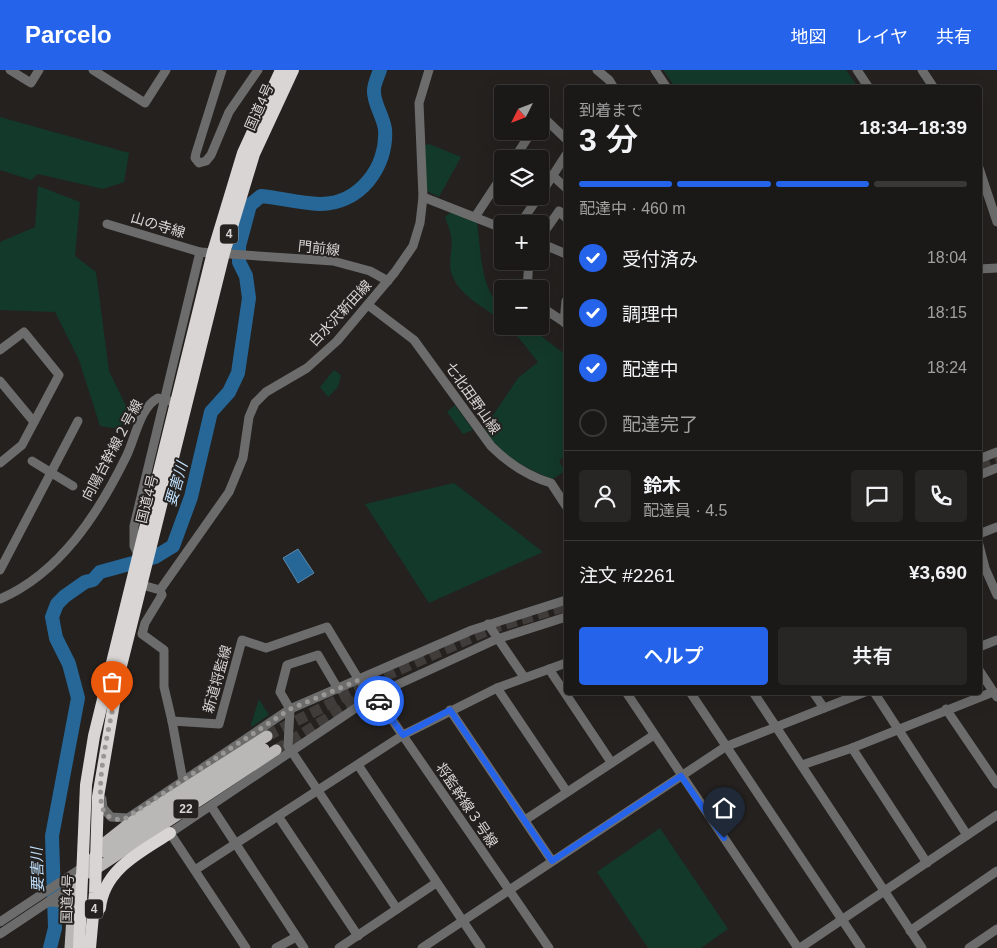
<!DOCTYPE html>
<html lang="ja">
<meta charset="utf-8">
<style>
:root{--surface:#1b1917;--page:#282624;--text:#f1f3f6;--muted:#a0a0a1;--line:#393836;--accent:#2563eb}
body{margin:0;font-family:Arial,"Noto Sans JP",sans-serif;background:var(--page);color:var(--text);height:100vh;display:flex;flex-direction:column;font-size:19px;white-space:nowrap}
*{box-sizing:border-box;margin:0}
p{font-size:16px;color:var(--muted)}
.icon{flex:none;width:28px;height:28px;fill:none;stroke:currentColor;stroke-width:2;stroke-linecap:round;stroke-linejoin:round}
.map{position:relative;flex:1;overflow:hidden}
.drawer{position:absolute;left:564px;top:15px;width:418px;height:610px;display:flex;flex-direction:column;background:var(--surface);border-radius:5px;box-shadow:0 5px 20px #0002,0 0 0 1px var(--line)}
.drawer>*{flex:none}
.needle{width:32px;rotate:228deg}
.tools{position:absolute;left:494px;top:15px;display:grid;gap:10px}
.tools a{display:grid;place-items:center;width:55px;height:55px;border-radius:5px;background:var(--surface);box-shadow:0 5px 20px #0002,0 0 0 1px var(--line);font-size:25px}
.pin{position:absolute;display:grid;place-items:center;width:42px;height:42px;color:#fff;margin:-51px -21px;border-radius:50% 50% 50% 0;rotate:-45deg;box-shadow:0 0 5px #0007}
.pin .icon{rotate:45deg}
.courier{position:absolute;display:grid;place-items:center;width:50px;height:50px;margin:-25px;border:4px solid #2563eb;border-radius:50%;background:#fff;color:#222;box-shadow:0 1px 6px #0007}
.overview em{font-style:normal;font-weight:600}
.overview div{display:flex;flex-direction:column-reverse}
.overview{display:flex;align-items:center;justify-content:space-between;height:85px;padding:0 15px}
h1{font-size:32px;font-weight:600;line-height:38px}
.bar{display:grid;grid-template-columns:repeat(4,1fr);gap:8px 5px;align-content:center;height:60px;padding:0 15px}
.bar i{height:6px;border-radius:4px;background:var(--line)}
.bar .on{background:var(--accent)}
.bar p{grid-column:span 4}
.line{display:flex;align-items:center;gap:12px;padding:0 15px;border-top:1px solid var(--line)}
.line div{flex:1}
.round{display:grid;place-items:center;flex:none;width:52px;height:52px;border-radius:5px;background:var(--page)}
ol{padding:0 15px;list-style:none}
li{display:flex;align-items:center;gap:15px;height:55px}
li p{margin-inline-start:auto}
li .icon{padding:5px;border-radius:50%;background:var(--accent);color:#fff;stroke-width:4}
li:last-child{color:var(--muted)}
li i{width:28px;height:28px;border:2px solid var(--line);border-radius:50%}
.primary-button{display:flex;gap:10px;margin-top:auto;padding:10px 15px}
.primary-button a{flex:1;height:58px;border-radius:5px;background:var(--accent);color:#fff;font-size:20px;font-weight:600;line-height:58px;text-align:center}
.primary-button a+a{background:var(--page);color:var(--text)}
header{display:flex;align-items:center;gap:30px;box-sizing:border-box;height:70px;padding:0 25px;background:var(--accent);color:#fff}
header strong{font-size:24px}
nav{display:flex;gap:28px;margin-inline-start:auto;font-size:18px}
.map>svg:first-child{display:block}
.green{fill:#13392a}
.water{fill:#266797;stroke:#5b88aa}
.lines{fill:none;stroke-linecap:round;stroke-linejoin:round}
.river{stroke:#266797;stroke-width:14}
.major-tunnel{stroke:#3f3c3a;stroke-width:11;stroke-dasharray:11 5.5;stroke-linecap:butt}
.minor{stroke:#6d6c6c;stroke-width:9}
.major{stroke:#bab7b7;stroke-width:11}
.highway{stroke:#d9d5d5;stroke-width:12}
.done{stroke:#999795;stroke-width:5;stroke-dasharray:0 9}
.route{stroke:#2563eb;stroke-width:6}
.labels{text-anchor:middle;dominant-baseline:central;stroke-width:4;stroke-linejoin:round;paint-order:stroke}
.shield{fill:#24211f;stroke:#a2a09e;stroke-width:1}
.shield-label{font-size:12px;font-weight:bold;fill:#d8d6d5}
.street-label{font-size:14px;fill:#d8d6d5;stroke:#24211f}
.water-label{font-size:15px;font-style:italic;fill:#bedffb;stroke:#24211f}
</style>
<header>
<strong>Parcelo</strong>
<nav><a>地図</a><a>レイヤ</a><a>共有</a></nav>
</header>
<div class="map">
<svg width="997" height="878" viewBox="0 0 997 878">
<rect width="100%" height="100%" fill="#24211f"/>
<g class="green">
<path d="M663,0H846L858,17H675Z"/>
<path d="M0,47L129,83L124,112L103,119L38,104L31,110L0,100Z"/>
<path d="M429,74L461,87L439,127L425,120V75Z"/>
<path d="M38,116L80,132L75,186L96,202L109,301L127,338L120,359L100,356L79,290L55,242L0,240V172L35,157Z"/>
<path d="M451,142L477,152C481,179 480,220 502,237V252C486,237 460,227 452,205C447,192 454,178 451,166C450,160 447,153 445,147Z"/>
<path d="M507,256H528L566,285V385L559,391L565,401L553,409C523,398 502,385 483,360L518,308L538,292L519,268Z"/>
<path d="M334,300L341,305L338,317L328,327L320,317Z"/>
<path d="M455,335L473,360L463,364L447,342Z"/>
<path d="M454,413L543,482L429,533L365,434Z"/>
<path d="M259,629L269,645L252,657L251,654Z"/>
<path d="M660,758L728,859L701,878H648L597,802Z"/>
</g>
<path class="water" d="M298,479L314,503L298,513L283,488Z"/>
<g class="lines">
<path class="river" d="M50,878L55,858L52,766L78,628L69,594L56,568L52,547L57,534L65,526L85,512L93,510L100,502L155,487L173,476L191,427L211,342L229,322L238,303L249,228L246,206L239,192V176L250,135L261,126C280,128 300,133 319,134C359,135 388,97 385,59C383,46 374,34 374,22C373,16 378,6 380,0"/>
<g class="major-tunnel">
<path d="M979,394L997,387"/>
<path d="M267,666L378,609L493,558L566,536"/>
<path d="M276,680L368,623"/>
</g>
<g class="minor">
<path d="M10,0L31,13L39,0"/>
<path d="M93,0L145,33L166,0"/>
<path d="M222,0L196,83L195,88L199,93L206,91L211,85L229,42L258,0"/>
<path d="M597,0L609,10L614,18"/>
<path d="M655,0L667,18"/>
<path d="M857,0L869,18"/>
<path d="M922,0L934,18"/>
<path d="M540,49L542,46L566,69"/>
<path d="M514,89L532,61"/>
<path d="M979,98L997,152"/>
<path d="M553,106L566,118"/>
<path d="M540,125L566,85"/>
<path d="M423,127L502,158"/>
<path d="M475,147L502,106"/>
<path d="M107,154L200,182"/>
<path d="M520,154L539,126"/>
<path d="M540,168L559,141L566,148"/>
<path d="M540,173L566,184"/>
<path d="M979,199L997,198"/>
<path d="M527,219L529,191"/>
<path d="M368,235L414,270L491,376C509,394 527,406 551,413L566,436"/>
<path d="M540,236L564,252"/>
<path d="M566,254L564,252L566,231"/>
<path d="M0,280L24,262L59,305L22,375L0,393"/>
<path d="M0,311L34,352"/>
<path d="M979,389L997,382"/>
<path d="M32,391L73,416"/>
<path d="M979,405L997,398"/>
<path d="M979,464L997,457"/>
<path d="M979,475L985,498L997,525"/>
<path d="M138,484L134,476V456L200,182L333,191L370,201L388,211"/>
<path d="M0,500L78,351"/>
<path d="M142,515L160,520L162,525L145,553L142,564L164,580V617L172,651L219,654L242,570L266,578L327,557L359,610L375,625L549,878"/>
<path d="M160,520L229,422L243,388L249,347L255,333L266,322L307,298L337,271L395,202L413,176L420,153L423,127L419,33L429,0"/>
<path d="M0,529C60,503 98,444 126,387C135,369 140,337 158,328L170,331"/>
<path d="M488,554L524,607"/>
<path d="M979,577L997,570"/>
<path d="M549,599L611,692"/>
<path d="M979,600L997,627"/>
<path d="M497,618L567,722"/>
<path d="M338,619L318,585L287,595L280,622L290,639L288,676L397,839"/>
<path d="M626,622L798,878"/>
<path d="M690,622L861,878"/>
<path d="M753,622L922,878"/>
<path d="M813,622L824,638"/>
<path d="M874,622L967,765"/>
<path d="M946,639L997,714"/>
<path d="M450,640L552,791"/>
<path d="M172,651L183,711"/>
<path d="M852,678L927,793"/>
<path d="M358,695L481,878"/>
<path d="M802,695L852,678L993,622"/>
<path d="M102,729L103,738L111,747L128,748L290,639L472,560L566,530"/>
<path d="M211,736L304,878"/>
<path d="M278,746L358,866"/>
<path d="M525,750L654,665"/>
<path d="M195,800L403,665L497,618L566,593"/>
<path d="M48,832C61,831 67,836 73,847"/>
<path d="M0,852L83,797"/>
<path d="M910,861L997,801"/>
<path d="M0,864L81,810"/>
<path d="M246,878L170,763L375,625L497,569L566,547"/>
<path d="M276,878L296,867"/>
<path d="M339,878L436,813"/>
<path d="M422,878L725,677L865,622"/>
<path d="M800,878L997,745"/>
<path d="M969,878L997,859"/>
</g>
<g class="major">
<path d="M103,782L264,679"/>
<path d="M90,803L276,680"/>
<path d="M70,878L72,846L79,809L103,774L127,755L267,666"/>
</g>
<g class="highway">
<path d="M100,838C104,799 141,782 170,763"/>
<path d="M79,878L86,715L94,666L213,182L243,83L281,0"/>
<path d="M90,878L95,823L98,727L119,604L224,183L254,84L293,0"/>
</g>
</g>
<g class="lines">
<path class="done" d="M112,642C108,663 93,726 105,743C110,749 116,749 123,750L290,639L359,610L379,631"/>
<path class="route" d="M379,631L403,665L450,640L552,791L681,706L724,768"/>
</g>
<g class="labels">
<g class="shield">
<rect x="220" y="154.5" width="18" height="19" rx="4"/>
<rect x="173.5" y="729.5" width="25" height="19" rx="4"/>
<rect x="85" y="829.5" width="18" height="19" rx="4"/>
</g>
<g class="shield-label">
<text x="229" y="164">4</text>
<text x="186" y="739">22</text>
<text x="94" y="839">4</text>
</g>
<g class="street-label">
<text transform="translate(259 37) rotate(-66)">国道4号</text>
<text transform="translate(158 155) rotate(17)">山の寺線</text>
<text transform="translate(319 178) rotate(6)">門前線</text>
<text transform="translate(340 243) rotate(-47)">白水沢新田線</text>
<text transform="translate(473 328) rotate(55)">七北田野山線</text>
<text transform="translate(112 380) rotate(-62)">向陽台幹線２号線</text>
<text transform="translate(147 429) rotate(-76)">国道4号</text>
<text transform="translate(217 609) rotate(-74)">新道将監線</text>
<text transform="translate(467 735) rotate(56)">将監幹線３号線</text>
<text transform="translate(67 829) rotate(-88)">国道4号</text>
</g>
<g class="water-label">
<text transform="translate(176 414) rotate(-74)">要害川</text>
<text transform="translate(37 800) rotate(-92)">要害川</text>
</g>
</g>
</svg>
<div class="tools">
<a><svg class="needle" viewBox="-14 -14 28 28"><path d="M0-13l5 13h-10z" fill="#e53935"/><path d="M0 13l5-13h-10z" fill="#a0a0a1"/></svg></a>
<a><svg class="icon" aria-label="layers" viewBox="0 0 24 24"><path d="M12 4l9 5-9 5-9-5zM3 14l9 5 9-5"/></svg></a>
<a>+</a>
<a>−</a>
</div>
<div class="pin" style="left:112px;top:642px;background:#ea580c"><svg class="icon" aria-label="bag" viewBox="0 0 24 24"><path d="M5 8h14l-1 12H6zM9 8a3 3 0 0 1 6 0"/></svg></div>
<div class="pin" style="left:724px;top:768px;background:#1f2937"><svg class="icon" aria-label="home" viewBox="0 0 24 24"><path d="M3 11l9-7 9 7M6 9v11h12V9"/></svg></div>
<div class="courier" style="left:379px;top:631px"><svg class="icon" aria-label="car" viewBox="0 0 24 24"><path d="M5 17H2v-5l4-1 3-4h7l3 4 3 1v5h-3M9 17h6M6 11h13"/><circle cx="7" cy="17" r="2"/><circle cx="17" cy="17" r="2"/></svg></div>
<section class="drawer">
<div class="overview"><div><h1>3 分</h1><p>到着まで</p></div><em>18:34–18:39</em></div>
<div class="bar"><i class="on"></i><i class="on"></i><i class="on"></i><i></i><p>配達中 · 460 m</p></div>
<ol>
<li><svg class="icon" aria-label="check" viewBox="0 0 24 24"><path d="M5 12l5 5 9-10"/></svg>受付済み<p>18:04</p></li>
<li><svg class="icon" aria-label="check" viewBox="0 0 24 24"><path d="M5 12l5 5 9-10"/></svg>調理中<p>18:15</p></li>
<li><svg class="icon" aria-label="check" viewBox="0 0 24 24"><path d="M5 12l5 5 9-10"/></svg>配達中<p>18:24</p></li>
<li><i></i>配達完了</li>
</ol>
<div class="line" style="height:90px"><a class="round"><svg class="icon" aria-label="person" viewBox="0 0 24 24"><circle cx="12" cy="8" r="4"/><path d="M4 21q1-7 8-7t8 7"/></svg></a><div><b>鈴木</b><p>配達員 · 4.5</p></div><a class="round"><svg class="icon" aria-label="chat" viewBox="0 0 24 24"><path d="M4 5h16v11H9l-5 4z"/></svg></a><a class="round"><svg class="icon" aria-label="phone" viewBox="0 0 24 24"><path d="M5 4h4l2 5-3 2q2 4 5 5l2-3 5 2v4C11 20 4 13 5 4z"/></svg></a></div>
<div class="line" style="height:65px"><div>注文 #2261</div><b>¥3,690</b></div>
<div class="primary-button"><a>ヘルプ</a><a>共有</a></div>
</section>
</div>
